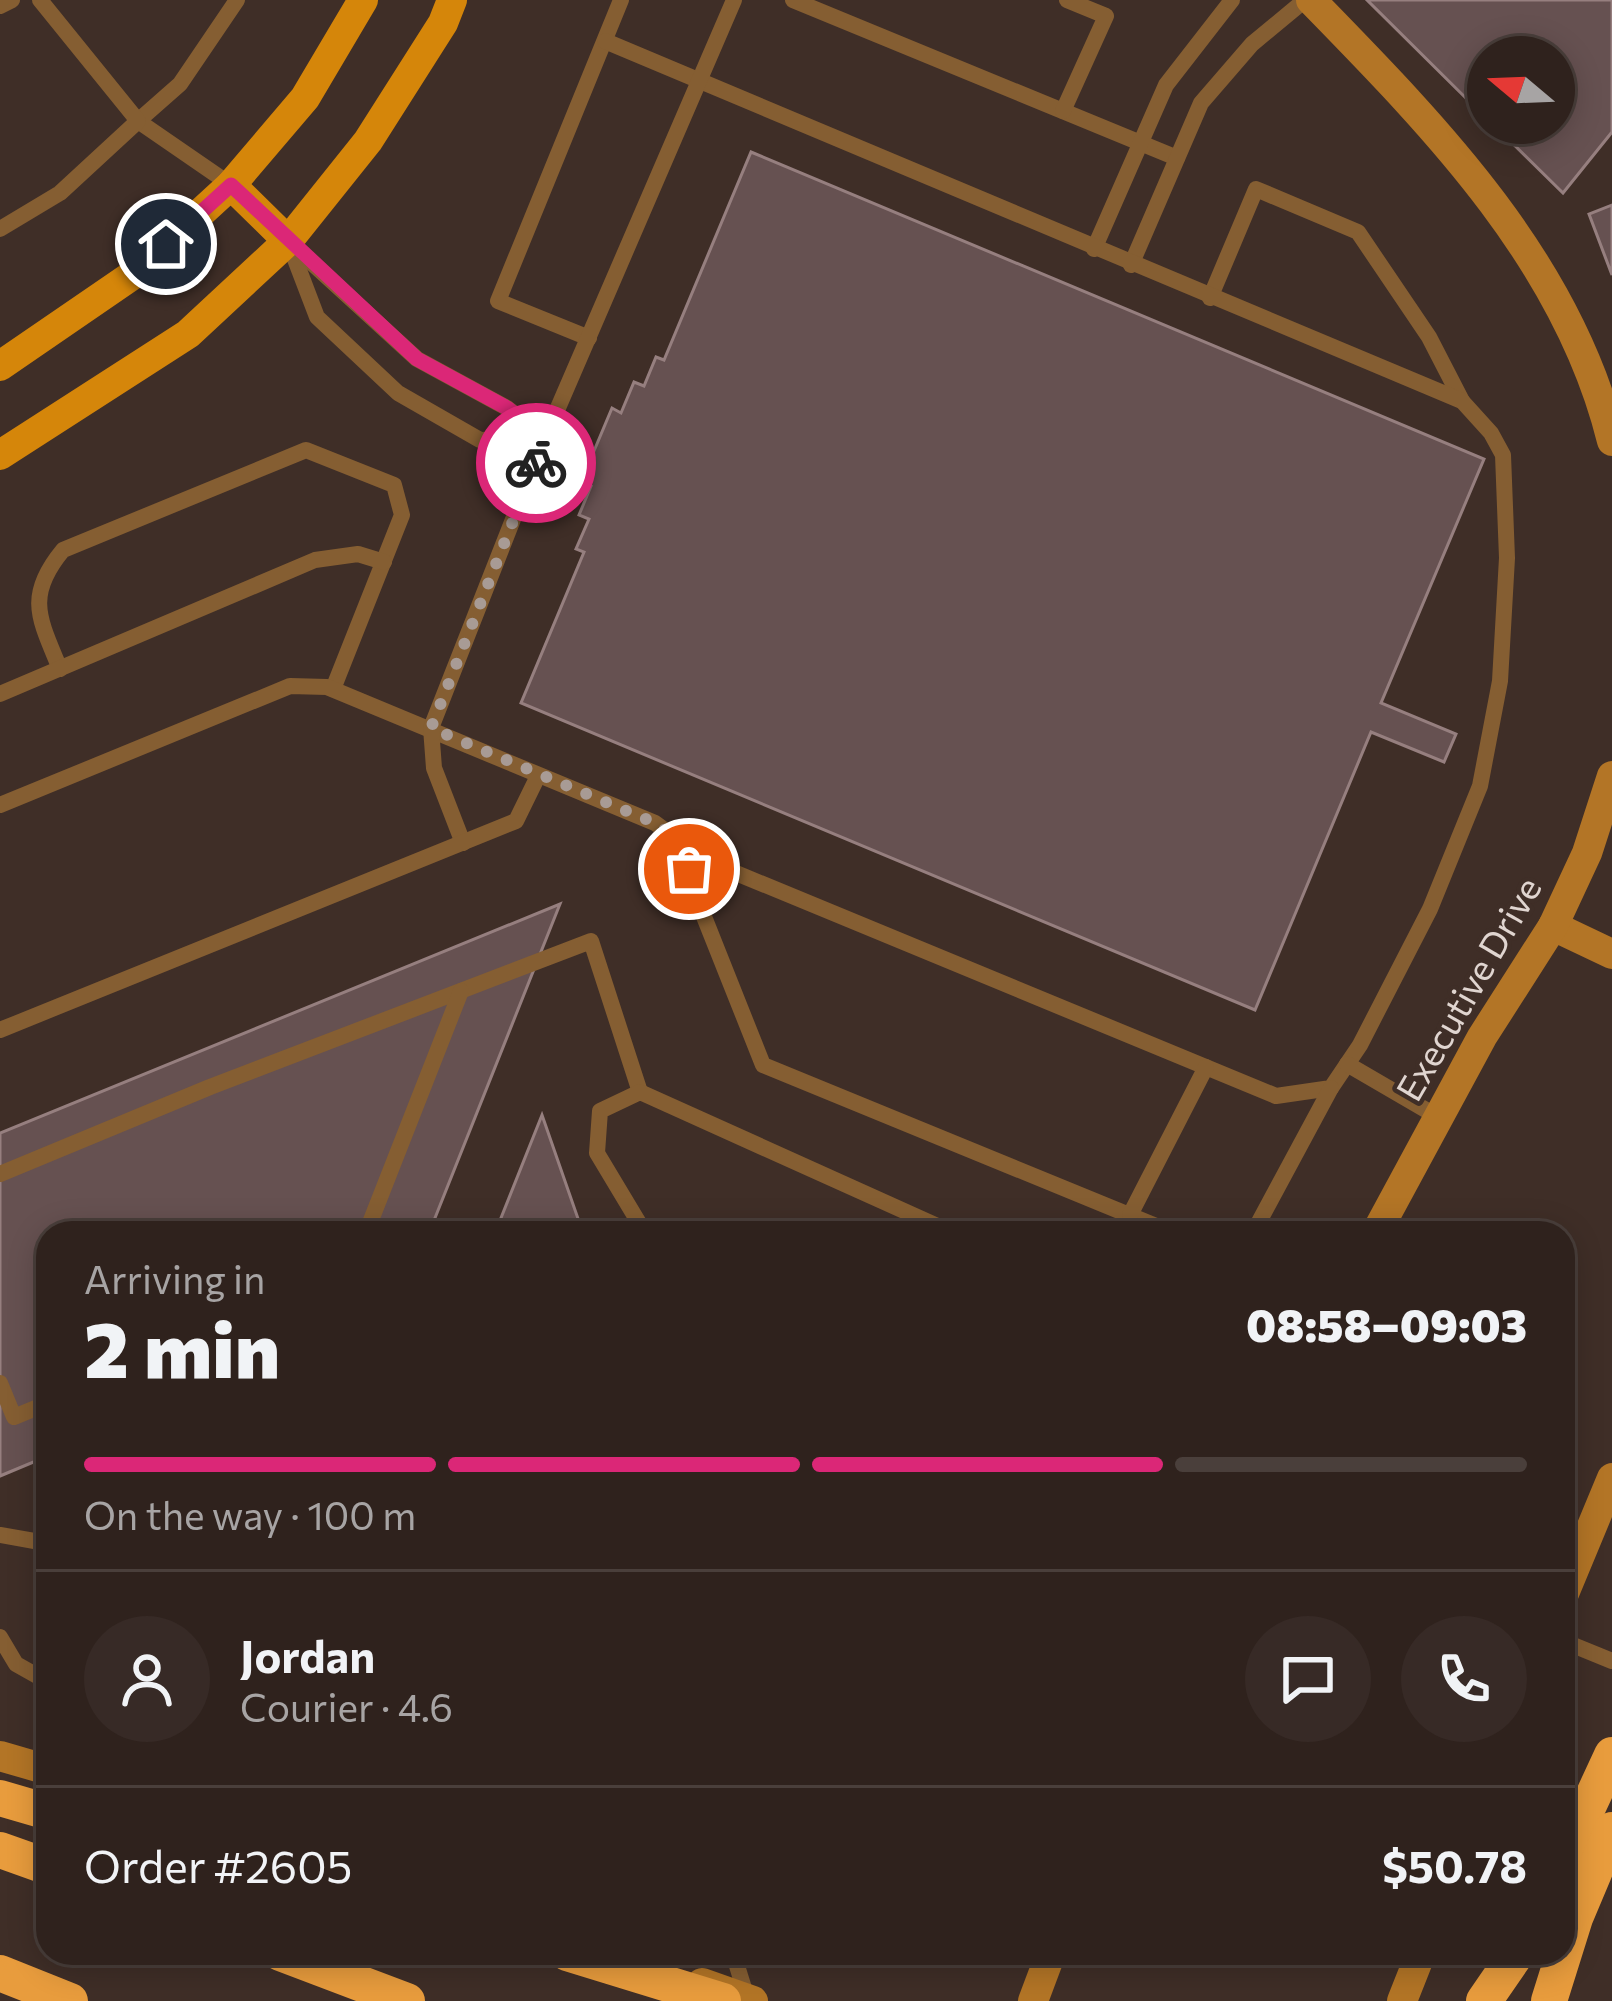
<!DOCTYPE html>
<meta charset="utf-8">
<style>
:root{--surface:#2f221d;--page:#372a26;--text:#f1f3f6;--muted:#a7a4a4;--line:#4a3f3b;--accent:#db2777}
body{margin:0;font-family:Commissioner,sans-serif;background:var(--page);color:var(--text);height:100vh;display:flex;flex-direction:column;font-size:45px;white-space:nowrap}
*{box-sizing:border-box;margin:0}
p{font-size:39px;color:var(--muted)}
.icon{flex:none;width:66px;height:66px;fill:none;stroke:currentColor;stroke-width:2;stroke-linecap:round;stroke-linejoin:round}
.map{position:relative;flex:1;overflow:hidden}
.details{position:absolute;left:36px;top:1221px;width:1539px;height:744px;display:flex;flex-direction:column;background:var(--surface);border-radius:36px;box-shadow:0 6px 30px #0003,0 0 0 3px var(--line)}
.details>*{flex:none}
.needle{width:78px;rotate:289deg}
.buttons{position:absolute;left:1467px;top:36px;display:grid;gap:24px}
.buttons a{display:grid;place-items:center;width:108px;height:108px;border-radius:50%;background:var(--surface);box-shadow:0 6px 30px #0003,0 0 0 3px var(--line);font-size:60px}
.pin{position:absolute;display:grid;place-items:center;width:102px;height:102px;color:#fff;margin:-51px;border:6px solid #fff;border-radius:50%;box-shadow:0 3px 12px #0007}
.courier{position:absolute;display:grid;place-items:center;width:120px;height:120px;margin:-60px;border:9px solid #db2777;border-radius:50%;background:#fff;color:#222;box-shadow:0 3px 15px #0007}
.summary em{font-style:normal;font-weight:800}
.summary div{display:flex;flex-direction:column-reverse}
.summary{display:flex;align-items:center;justify-content:space-between;height:204px;padding:0 48px}
h1{font-size:78px;font-weight:800;line-height:90px}
.bar{display:grid;grid-template-columns:repeat(4,1fr);gap:18px 12px;align-content:center;height:144px;padding:0 48px}
.bar i{height:15px;border-radius:9px;background:var(--line)}
.bar .on{background:var(--accent)}
.bar p{grid-column:span 4}
.line{display:flex;align-items:center;gap:30px;padding:0 48px;border-top:3px solid var(--line)}
.line div{flex:1}
.round{display:grid;place-items:center;flex:none;width:126px;height:126px;border-radius:63px;background:var(--page)}
.map>svg:first-child{display:block}
.building{fill:#665151;stroke:#967f7f;stroke-width:3}
.lines{fill:none;stroke-linecap:round;stroke-linejoin:round}
.lane{stroke:#855e32;stroke-width:16}
.secondary{stroke:#b37526;stroke-width:30}
.primary{stroke:#d5860a;stroke-width:30}
.highway{stroke:#e89c3d;stroke-width:36}
.done{stroke:#a89b95;stroke-width:12;stroke-dasharray:0 21.6}
.route{stroke:#db2777;stroke-width:15}
.labels{text-anchor:middle;dominant-baseline:central;stroke-width:9;stroke-linejoin:round;paint-order:stroke}
.street-label{font-size:36px;fill:#e0d5d0;stroke:#3f2e27}
</style>
<div class="map">
<svg width="1612" height="2001" viewBox="0 0 1612 2001">
<rect width="100%" height="100%" fill="#3f2e27"/>
<g class="building">
<path d="M1367,0H1612V132L1563,193L1492,123H1554V57H1488V120Z"/>
<path d="M751,152L1484,459L1381,703L1456,734L1444,762L1371,732L1255,1010L521,703L584,552L576,549L589,519L579,515L591,486L581,482L612,408L621,413L634,382L644,386L656,357L664,360Z"/>
<path d="M1612,205V275L1589,214Z"/>
<path d="M560,904L429,1233H48V1456L0,1476V1133Z"/>
<path d="M542,1115L583,1233H495Z"/>
</g>
<g class="lines">
<g class="lane">
<path d="M793,0L1177,158"/>
<path d="M0,6L12,0"/>
<path d="M1063,111L1106,16L1067,0"/>
<path d="M231,185L138,121L180,84L237,0"/>
<path d="M0,229L60,193L138,121L40,0"/>
<path d="M288,241L317,317L398,393L480,440L545,438"/>
<path d="M290,243L417,359L507,408L545,437"/>
<path d="M1094,249L1166,85L1232,0"/>
<path d="M1131,265L1201,103L1252,44L1305,0"/>
<path d="M1210,298L1256,189L1358,232L1429,337L1462,401"/>
<path d="M589,338L498,301L621,0"/>
<path d="M60,669C39,618 25,596 63,550L306,450L394,485L402,515L333,689"/>
<path d="M0,694L315,560L358,554L384,562"/>
<path d="M0,805L290,686L327,687L655,823L707,861L1276,1096L1331,1088L1360,1045L1430,909L1480,786L1500,681L1507,558L1503,455L1491,433L1462,401L605,41"/>
<path d="M463,843L434,768L431,728L545,438L734,0"/>
<path d="M684,845L695,894L763,1065L1173,1233"/>
<path d="M0,1030L516,821L538,776"/>
<path d="M1347,1064L1438,1117"/>
<path d="M0,1174L210,1087L591,941L640,1092"/>
<path d="M1130,1215L1206,1067"/>
<path d="M366,1233L461,991"/>
<path d="M645,1233L597,1153L600,1111L640,1092L953,1233"/>
<path d="M1253,1233L1331,1088"/>
<path d="M0,1383L14,1417L48,1403"/>
<path d="M0,1535L40,1542L48,1539"/>
<path d="M0,1637L16,1664L48,1682"/>
<path d="M1563,1641L1612,1661"/>
<path d="M733,1953L747,1998"/>
<path d="M890,1953H897"/>
</g>
<g class="secondary">
<path d="M1311,0C1436,128 1568,262 1612,441"/>
<path d="M1553,926L1612,954"/>
<path d="M1376,1233L1482,1037L1553,926L1587,853L1612,776"/>
<path d="M1563,1596L1612,1478"/>
<path d="M0,1756L48,1770"/>
<path d="M702,1983L753,2001"/>
<path d="M1033,2001L1051,1953"/>
<path d="M1402,2001L1421,1953"/>
</g>
<g class="primary">
<path d="M231,185L288,241"/>
<path d="M0,366L134,274L231,185L305,98L363,0"/>
<path d="M0,455L188,334L288,241L368,141L443,23L452,0"/>
</g>
<g class="highway">
<path d="M0,1798L48,1812"/>
<path d="M0,1850L48,1867"/>
<path d="M1563,1861L1612,1755"/>
<path d="M280,1953L407,2001"/>
<path d="M567,1953L723,2001"/>
<path d="M0,1973L70,2001"/>
<path d="M1484,2001L1517,1953"/>
<path d="M1549,2001L1575,1918L1612,1830"/>
</g>
</g>
<g class="lines">
<path class="done" d="M536,463L431,728L655,823L684,844L689,869"/>
<path class="route" d="M166,244L231,185L417,359L507,408L545,438L536,463"/>
</g>
<g class="labels">
<g class="street-label">
<text transform="translate(1467 988) rotate(-60)">Executive Drive</text>
</g>
</g>
</svg>
<div class="buttons">
<a><svg class="needle" viewBox="-14 -14 28 28"><path d="M0-13l5 13h-10z" fill="#e53935"/><path d="M0 13l5-13h-10z" fill="#a7a4a4"/></svg></a>
</div>
<div class="pin" style="left:689px;top:869px;background:#ea580c"><svg class="icon" aria-label="bag" viewBox="0 0 24 24"><path d="M5 8h14l-1 12H6zM9 8a3 3 0 0 1 6 0"/></svg></div>
<div class="pin" style="left:166px;top:244px;background:#1f2937"><svg class="icon" aria-label="home" viewBox="0 0 24 24"><path d="M3 11l9-7 9 7M6 9v11h12V9"/></svg></div>
<div class="courier" style="left:536px;top:463px"><svg class="icon" aria-label="bike" viewBox="0 0 24 24"><circle cx="6" cy="16" r="4"/><circle cx="18" cy="16" r="4"/><path d="M6 16l4-8h5l3 8M10 8l3 8H6M13 5h3"/></svg></div>
<section class="details">
<div class="summary"><div><h1>2 min</h1><p>Arriving in</p></div><em>08:58–09:03</em></div>
<div class="bar"><i class="on"></i><i class="on"></i><i class="on"></i><i></i><p>On the way · 100 m</p></div>
<div class="line" style="height:216px"><a class="round"><svg class="icon" aria-label="person" viewBox="0 0 24 24"><circle cx="12" cy="8" r="4"/><path d="M4 21q1-7 8-7t8 7"/></svg></a><div><b>Jordan</b><p>Courier · 4.6</p></div><a class="round"><svg class="icon" aria-label="chat" viewBox="0 0 24 24"><path d="M4 5h16v11H9l-5 4z"/></svg></a><a class="round"><svg class="icon" aria-label="phone" viewBox="0 0 24 24"><path d="M5 4h4l2 5-3 2q2 4 5 5l2-3 5 2v4C11 20 4 13 5 4z"/></svg></a></div>
<div class="line" style="height:156px"><div>Order #2605</div><b>$50.78</b></div>
</section>
</div>
